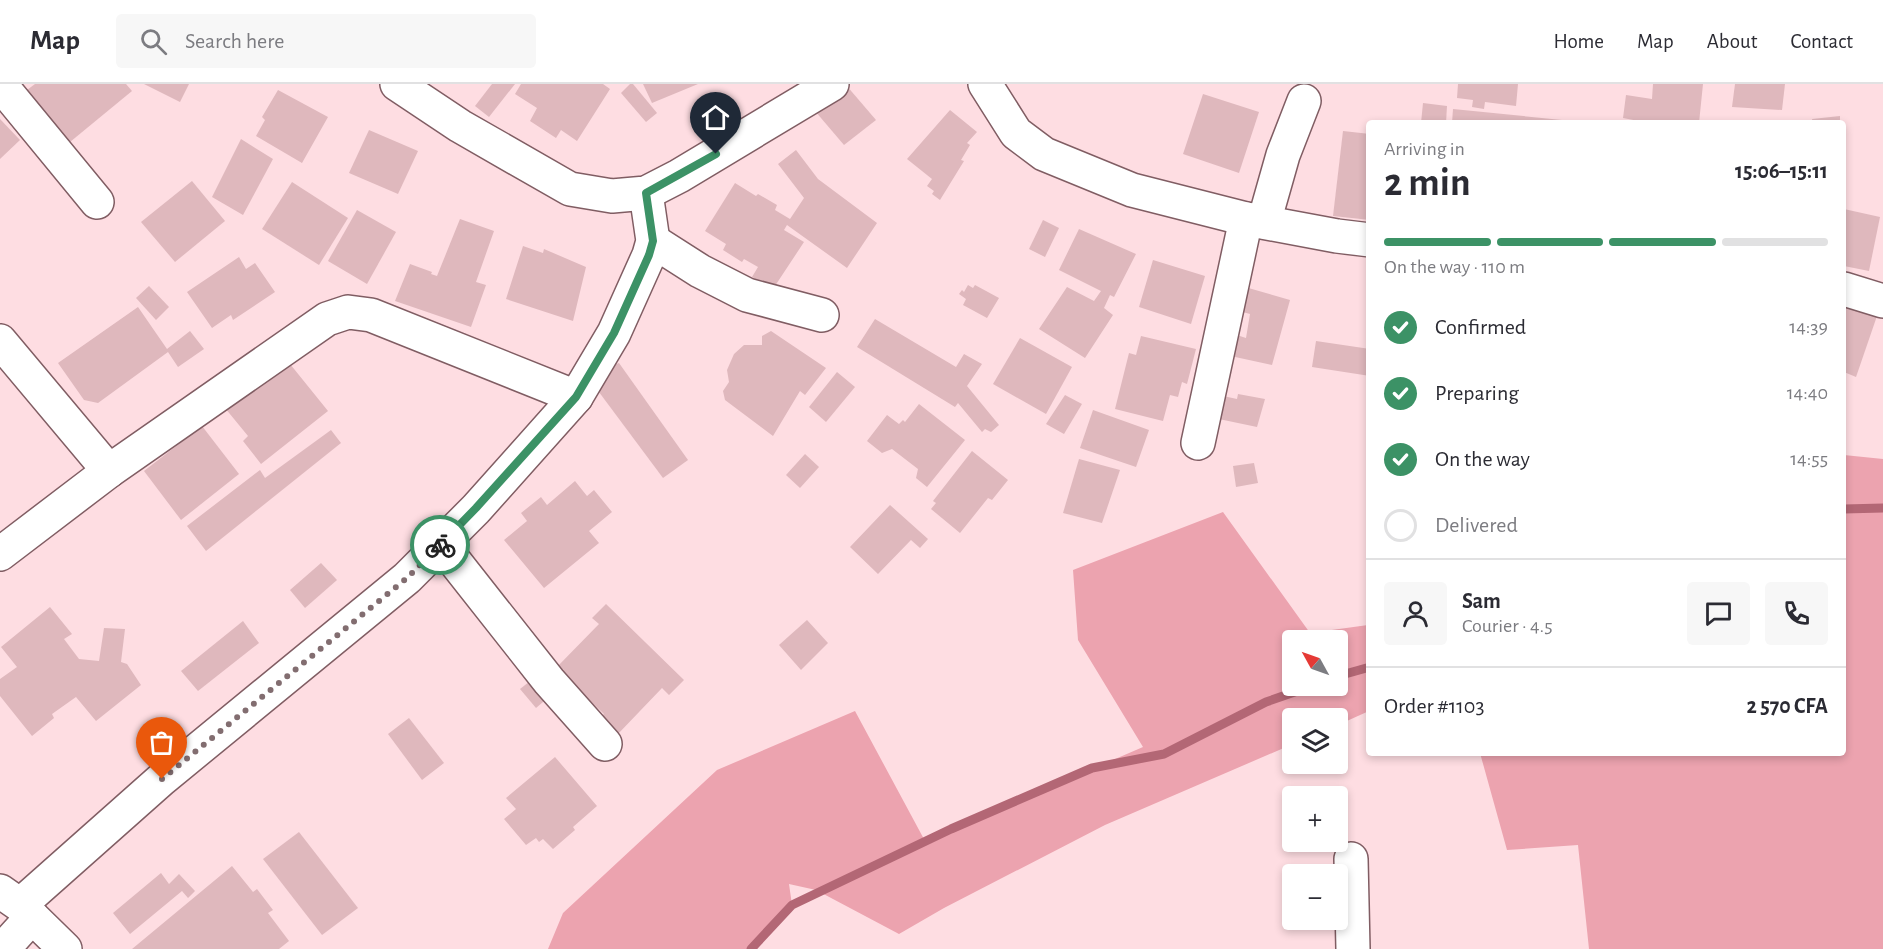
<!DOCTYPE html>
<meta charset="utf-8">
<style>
:root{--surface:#fff;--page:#f7f7f7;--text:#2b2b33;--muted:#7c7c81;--line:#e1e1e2;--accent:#3c9266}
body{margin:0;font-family:"Alegreya Sans",sans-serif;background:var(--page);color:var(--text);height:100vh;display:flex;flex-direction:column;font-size:22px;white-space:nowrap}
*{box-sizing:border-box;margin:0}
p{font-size:20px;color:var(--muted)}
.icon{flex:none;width:33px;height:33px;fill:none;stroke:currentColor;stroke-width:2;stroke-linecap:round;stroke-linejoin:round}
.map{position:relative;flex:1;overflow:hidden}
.side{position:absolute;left:1366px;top:36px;width:480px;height:636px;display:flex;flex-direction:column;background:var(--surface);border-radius:6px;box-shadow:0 3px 9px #0003}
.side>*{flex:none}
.needle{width:39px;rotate:310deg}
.controls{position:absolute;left:1282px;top:546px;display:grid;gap:12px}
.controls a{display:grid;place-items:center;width:66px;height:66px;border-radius:6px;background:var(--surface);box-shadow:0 3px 9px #0003;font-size:30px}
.pin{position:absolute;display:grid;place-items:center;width:51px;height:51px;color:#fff;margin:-62px -26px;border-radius:50% 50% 50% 0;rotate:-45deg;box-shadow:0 0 6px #0007}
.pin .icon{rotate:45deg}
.courier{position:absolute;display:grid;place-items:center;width:60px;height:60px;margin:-30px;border:4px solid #3c9266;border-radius:50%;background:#fff;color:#222;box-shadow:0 2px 8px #0007}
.overview em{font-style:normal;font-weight:700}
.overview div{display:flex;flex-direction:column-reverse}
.overview{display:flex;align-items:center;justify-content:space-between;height:102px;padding:0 18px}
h1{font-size:39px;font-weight:700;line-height:45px}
.bar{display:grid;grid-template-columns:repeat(4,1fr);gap:9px 6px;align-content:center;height:72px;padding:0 18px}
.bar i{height:8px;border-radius:4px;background:var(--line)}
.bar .on{background:var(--accent)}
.bar p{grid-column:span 4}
.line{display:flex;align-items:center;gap:15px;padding:0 18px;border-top:2px solid var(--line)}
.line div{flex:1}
.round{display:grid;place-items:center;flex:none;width:63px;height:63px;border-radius:6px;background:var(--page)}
ol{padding:0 18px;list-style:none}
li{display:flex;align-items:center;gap:18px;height:66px}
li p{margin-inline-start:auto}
li .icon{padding:6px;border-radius:50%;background:var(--accent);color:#fff;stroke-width:4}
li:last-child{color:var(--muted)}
li i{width:33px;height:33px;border:3px solid var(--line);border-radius:50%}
header{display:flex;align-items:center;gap:36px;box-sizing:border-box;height:84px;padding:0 30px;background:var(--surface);border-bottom:2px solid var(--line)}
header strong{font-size:28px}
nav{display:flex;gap:33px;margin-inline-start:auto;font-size:21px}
.search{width:420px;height:54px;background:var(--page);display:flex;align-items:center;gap:15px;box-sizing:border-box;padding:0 21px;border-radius:6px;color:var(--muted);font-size:22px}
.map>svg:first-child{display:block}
.green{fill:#eca3af;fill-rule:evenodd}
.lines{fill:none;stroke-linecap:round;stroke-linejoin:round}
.stream{stroke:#b36775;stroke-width:9}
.building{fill:#dfb8bd}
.minor-casing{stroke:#805d63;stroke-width:36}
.minor{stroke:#fff;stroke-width:33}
.done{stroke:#826d70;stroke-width:6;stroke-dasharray:0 10.8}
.route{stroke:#3c9266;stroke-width:8}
</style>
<header>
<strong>Map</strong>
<div class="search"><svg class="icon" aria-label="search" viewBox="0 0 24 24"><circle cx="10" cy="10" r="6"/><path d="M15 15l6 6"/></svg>Search here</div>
<nav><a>Home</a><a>Map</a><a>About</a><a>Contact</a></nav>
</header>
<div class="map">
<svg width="1883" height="865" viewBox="0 0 1883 865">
<rect width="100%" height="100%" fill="#fedde2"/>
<g class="green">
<path d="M1844,371L1883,375V865H1589L1578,761L1507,766L1480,669H1844Z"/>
<path d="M1223,428L1310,549L1368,541L1369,539V627L1338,641V634H1293V660L1105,741L944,824L899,850L816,806L789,800L792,821L757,865H548L563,829L717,686L855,627L925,757L1143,663L1078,556L1073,486ZM1293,556H1338V602H1293Z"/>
</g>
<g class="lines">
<g class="stream">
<path d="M1844,425L1883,424"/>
<path d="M1338,592L1370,583"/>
<path d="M751,865L792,821L951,745L1092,684L1164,670L1266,618L1312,602"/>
</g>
</g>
<g class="building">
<path d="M35,0H126L132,7L70,58L27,6Z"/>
<path d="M144,0H189L180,18Z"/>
<path d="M492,0H515L489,33L475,22Z"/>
<path d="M521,0H603L610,5L577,57L561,46L556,54L530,37L537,24L515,10Z"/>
<path d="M630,0H633L657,29L646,38L621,9Z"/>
<path d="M643,0H698L652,19Z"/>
<path d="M1458,0H1518L1516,22L1485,18L1484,25L1472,23L1473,16L1457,14Z"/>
<path d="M1653,0H1703L1699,39H1649L1623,34L1626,11L1652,15Z"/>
<path d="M1735,0H1785L1782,26L1732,23Z"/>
<path d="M846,1L876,36L844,61L815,27Z"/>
<path d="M278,6L328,33L302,79L256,52L265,36L262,33Z"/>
<path d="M1203,10L1259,28L1239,89L1183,70Z"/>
<path d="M1423,19L1447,22L1446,39H1421Z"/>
<path d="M1453,25L1562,36L1561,39H1452Z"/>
<path d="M950,26L977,48L967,59L970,61L961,76L964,77L940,116L932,110L934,107L927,102L932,95L907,75Z"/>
<path d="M1840,32V39H1813L1812,35Z"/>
<path d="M0,35L20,56L0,75Z"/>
<path d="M369,46L418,67L398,110L349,89Z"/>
<path d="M1343,47L1370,50V136L1333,132Z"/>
<path d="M241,55L273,75L243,131L212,113Z"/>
<path d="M796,66L818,95L877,139L847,184L787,141L784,146L804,158L773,205L752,193L758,183L744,175L742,178L723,166L726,160L705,147L735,99L756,112L758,110L777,121L775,126L790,135L804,114L778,80Z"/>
<path d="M192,97L225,137L175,178L141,138Z"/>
<path d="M292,98L348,134L319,181L262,145Z"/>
<path d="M1844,125L1880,133L1869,187L1844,182Z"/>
<path d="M357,126L396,148L367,200L328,177Z"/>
<path d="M460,135L494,147L476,198L486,201L471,243L395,217L410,180L432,188L431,190L437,192Z"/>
<path d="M1043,136L1059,144L1045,173L1029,165Z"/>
<path d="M1079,145L1136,170L1114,213L1110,211L1104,224L1113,231L1085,274L1039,245L1067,203L1094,217L1101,207L1059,186Z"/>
<path d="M523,162L543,169L544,165L586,183L573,237L506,215Z"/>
<path d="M239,173L246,185L255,179L275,208L233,236L231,231L212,244L187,208Z"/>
<path d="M1153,176L1205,192L1191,240L1139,223Z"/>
<path d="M968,201L973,204L975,201L999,214L987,234L963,221L966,215L959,210L962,206L964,208Z"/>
<path d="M149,202L169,223L156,236L136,214Z"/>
<path d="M1245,203L1290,216L1272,281L1226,271L1212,243L1246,254L1250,230L1239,227Z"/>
<path d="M1844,221L1877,232L1856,293L1844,288Z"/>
<path d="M138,223L167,265L190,247L204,265L178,283L168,268L98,319L84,316L58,279Z"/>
<path d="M875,235L956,283L964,270L982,280L967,302L999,341L991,348L985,345L982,348L958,319L955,323L857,263Z"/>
<path d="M771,247L826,284L805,311L800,307L773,352L725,316L723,307L729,298L727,286L734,270L744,261H762V252Z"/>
<path d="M1141,252L1196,265L1187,300L1182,298L1178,313L1170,311L1163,337L1115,325L1129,269L1136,271Z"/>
<path d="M1020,254L1072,283L1046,330L993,300Z"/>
<path d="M1316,257L1370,265V292L1312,283Z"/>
<path d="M286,275L328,327L261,380L243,357L248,352L225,324Z"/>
<path d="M619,279L688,376L663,394L590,296L599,286Z"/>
<path d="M837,288L855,303L826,338L809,323Z"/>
<path d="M1200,307L1237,315L1238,310L1265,315L1257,343L1195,330Z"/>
<path d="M1065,311L1082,320L1064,350L1046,340Z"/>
<path d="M919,320L965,356L927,403L916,394L918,385L892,365L882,369L867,357L887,331L899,340L903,336L905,338Z"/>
<path d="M1093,326L1149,346L1136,383L1080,364Z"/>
<path d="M202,342L239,390L181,436L144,387Z"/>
<path d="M331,346L341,359L206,467L187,442L260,386L265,394Z"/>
<path d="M972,367L1008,396L992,416L988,414L960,449L931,425L936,419L933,417Z"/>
<path d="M805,370L819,383L800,404L786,391Z"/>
<path d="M1079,375L1120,386L1102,439L1063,429Z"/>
<path d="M1254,379L1258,399L1236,403L1233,382Z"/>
<path d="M575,397L587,412L594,406L612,428L589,447L599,459L544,504L504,456L527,437L521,429L541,413L547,421Z"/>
<path d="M890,421L928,455L920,464L911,456L878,490L850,463Z"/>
<path d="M321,479L337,496L305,524L290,506Z"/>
<path d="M606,520L684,596L669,611L662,604L617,651L599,634L604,630L556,584L599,540L592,534Z"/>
<path d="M50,523L72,550L64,555L79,575L99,577L104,544L125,545L121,578L127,580L141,601L96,637L76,613L52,630L54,634L32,652L0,612V595L17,583L1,563Z"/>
<path d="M807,536L828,559L801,586L779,561Z"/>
<path d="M243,537L259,559L198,607L181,587Z"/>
<path d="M534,594L550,612L536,624L520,605Z"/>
<path d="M409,634L444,679L422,696L388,650Z"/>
<path d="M555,673L597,722L573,743L575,746L553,765L543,755L539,758L536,754L526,761L504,735L516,725L506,714Z"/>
<path d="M299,748L358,824L322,851L263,775Z"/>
<path d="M232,782L253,808L257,805L273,826L268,829L289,857L279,865H132Z"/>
<path d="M161,789L169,800L179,790L195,807L188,814L182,807L130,850L113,829Z"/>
</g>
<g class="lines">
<defs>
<g id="minor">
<path d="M0,0L97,118"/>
<path d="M397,0L460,42L570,105L612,112L646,109L679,92L832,0"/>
<path d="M985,0L1016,49L1044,70L1132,106L1246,135L1337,152L1370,156"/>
<path d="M1264,138L1283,71L1304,17"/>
<path d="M653,157L700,187L747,211L822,231"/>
<path d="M1844,205L1883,217"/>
<path d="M0,257L109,387"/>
<path d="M1198,359L1246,135"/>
<path d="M441,460L549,597L605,660"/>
<path d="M0,470L109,387L327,235L348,228L371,231L576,313"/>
<path d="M1351,775L1353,865"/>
<path d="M0,807L20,821L65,865"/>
<path d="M20,821L162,695L407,494L476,425L576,313L614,249L649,171L653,157L646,109"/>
<path d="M3,865L32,833"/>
</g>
</defs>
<use href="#minor" class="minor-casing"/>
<use href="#minor" class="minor"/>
</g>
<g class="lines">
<path class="done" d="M162,695L407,494L440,461"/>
<path class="route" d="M440,461L476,424L576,313L614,249L649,171L653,157L646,109L716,70"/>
</g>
</svg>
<div class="controls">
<a><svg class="needle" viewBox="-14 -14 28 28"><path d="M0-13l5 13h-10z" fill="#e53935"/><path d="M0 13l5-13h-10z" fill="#7c7c81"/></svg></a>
<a><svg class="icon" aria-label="layers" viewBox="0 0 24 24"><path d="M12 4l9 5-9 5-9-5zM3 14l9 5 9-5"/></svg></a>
<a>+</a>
<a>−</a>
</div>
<div class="pin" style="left:162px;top:695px;background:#ea580c"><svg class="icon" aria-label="bag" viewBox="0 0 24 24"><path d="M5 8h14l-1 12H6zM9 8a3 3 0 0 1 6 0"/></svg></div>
<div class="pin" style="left:716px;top:70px;background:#1f2937"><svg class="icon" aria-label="home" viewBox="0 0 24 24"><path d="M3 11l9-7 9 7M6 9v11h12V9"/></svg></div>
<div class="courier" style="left:440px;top:461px"><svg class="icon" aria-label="bike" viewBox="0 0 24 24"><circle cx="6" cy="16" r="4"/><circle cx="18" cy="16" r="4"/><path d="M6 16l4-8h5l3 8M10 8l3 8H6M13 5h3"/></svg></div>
<section class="side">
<div class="overview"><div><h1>2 min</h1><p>Arriving in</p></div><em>15:06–15:11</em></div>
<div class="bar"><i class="on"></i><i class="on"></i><i class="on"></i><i></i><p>On the way · 110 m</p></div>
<ol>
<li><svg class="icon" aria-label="check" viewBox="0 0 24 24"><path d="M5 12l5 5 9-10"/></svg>Confirmed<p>14:39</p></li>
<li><svg class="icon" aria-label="check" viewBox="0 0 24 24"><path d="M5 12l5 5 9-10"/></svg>Preparing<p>14:40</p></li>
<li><svg class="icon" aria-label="check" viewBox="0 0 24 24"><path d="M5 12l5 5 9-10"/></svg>On the way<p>14:55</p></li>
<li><i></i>Delivered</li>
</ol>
<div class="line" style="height:108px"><a class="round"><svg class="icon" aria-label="person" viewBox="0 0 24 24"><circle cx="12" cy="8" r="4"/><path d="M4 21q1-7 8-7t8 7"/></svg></a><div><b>Sam</b><p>Courier · 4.5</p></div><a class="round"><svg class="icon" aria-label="chat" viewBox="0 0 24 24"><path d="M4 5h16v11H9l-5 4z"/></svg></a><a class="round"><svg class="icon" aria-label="phone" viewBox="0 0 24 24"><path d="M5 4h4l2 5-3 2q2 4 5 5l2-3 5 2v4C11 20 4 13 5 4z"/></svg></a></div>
<div class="line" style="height:78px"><div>Order #1103</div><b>2 570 CFA</b></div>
</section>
</div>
